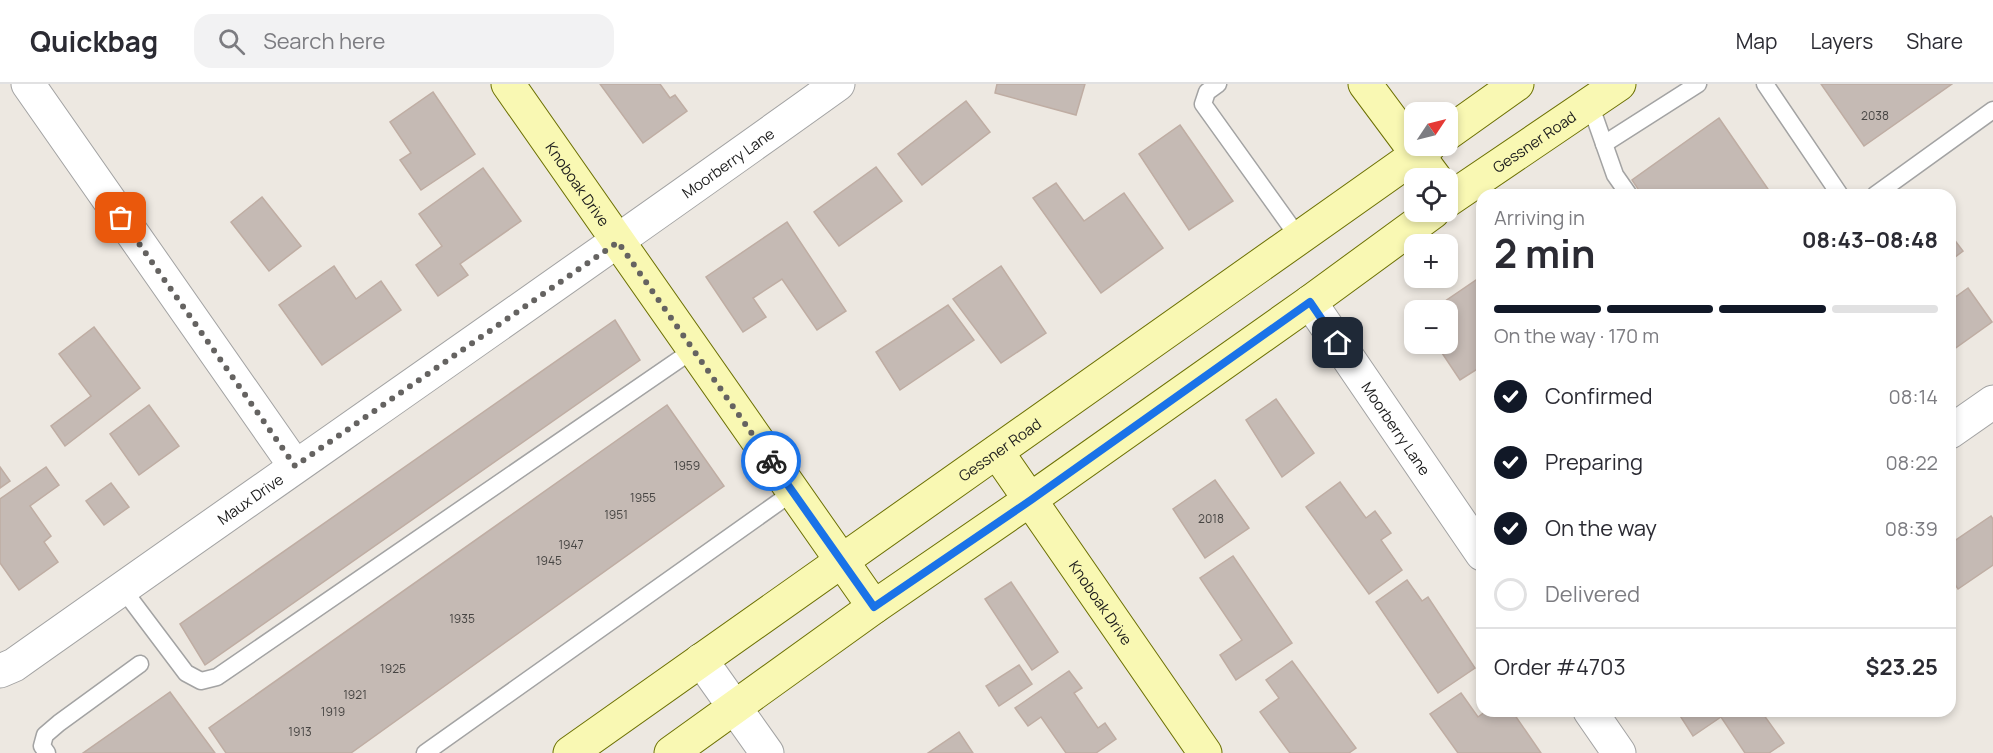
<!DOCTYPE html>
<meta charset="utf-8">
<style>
:root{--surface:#fff;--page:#f2f2f3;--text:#2b2b33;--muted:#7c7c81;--line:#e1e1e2;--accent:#111827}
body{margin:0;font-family:Manrope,sans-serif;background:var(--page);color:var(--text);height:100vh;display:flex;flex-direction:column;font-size:22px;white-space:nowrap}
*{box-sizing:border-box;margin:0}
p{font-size:20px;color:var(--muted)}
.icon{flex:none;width:33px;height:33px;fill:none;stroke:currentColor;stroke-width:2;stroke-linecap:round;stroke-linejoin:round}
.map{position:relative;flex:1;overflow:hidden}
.side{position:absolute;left:1476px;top:105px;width:480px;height:528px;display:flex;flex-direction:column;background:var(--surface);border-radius:18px;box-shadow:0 3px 9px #0003}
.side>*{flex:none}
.needle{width:39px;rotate:55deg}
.tools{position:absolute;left:1404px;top:18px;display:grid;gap:12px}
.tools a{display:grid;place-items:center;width:54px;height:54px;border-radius:12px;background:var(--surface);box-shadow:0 3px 9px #0003;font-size:30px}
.pin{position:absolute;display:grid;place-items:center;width:51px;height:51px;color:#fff;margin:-26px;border-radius:12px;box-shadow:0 3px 9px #0006}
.courier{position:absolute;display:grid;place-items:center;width:60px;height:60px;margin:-30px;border:4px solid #1a73e8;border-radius:50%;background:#fff;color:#222;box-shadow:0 2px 8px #0007}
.head em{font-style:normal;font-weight:700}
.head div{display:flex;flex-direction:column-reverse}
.head{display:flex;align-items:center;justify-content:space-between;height:102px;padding:0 18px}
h1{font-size:39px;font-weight:700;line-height:45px}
.bar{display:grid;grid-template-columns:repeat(4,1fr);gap:9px 6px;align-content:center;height:72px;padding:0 18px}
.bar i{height:8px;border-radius:4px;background:var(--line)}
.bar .selected{background:var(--accent)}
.bar p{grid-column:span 4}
.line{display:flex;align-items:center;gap:15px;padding:0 18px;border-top:2px solid var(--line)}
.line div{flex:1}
ol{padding:0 18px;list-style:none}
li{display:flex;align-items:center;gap:18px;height:66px}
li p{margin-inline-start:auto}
li .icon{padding:6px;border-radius:50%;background:var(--accent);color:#fff;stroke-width:4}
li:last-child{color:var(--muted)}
li i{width:33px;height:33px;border:3px solid var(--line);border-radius:50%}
header{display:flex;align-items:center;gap:36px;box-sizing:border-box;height:84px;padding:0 30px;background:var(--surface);border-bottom:2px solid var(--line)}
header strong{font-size:28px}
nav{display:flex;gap:33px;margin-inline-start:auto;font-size:21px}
.search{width:420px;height:54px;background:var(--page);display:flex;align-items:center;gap:15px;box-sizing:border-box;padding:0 21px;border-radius:18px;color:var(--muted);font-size:22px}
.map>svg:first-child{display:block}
.building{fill:#c5bab4;stroke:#bfada3;stroke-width:1.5}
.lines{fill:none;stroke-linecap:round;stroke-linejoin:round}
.lane-casing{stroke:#a3a3a3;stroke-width:19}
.street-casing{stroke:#a3a3a3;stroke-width:35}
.secondary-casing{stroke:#6d7104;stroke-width:35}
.lane{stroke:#fff;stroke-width:16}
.street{stroke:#fff;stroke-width:33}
.secondary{stroke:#f9f8b3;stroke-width:33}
.done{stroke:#656361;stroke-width:6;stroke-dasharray:0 10.8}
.route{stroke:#1a73e8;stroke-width:8}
.labels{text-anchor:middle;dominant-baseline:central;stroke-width:5;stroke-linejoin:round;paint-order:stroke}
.number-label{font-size:12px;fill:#464442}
.street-label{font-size:15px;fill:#1c1c1c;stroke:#fff}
</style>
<header>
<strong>Quickbag</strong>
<div class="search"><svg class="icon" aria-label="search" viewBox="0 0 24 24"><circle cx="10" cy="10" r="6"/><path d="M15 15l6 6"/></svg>Search here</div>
<nav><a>Map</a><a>Layers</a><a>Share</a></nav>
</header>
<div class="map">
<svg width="1993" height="669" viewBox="0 0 1993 669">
<rect width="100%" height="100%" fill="#ede8e1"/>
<g class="building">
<path d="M600,0H660L670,14L675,11L687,27L643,59Z"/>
<path d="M997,0H1085L1076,31L995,9Z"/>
<path d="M1821,0H1952L1864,62Z"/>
<path d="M433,8L475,70L421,106L400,76L411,69L390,38Z"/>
<path d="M966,17L990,48L922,101L898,70Z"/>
<path d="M1719,34L1768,105L1759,111H1642L1632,96Z"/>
<path d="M1180,41L1233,117L1189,146L1139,70Z"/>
<path d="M876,83L902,117L839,162L814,128Z"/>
<path d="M483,84L521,137L460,180L468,191L438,212L416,181L442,162L419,130Z"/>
<path d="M1056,99L1084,137L1124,109L1163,164L1101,209L1033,114Z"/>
<path d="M262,113L301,162L269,187L231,138Z"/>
<path d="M787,138L846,227L817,246L782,195L753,214L766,233L743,248L706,193Z"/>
<path d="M1950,150L1963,167L1950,177Z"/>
<path d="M334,182L356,215L381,197L401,226L322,281L279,221Z"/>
<path d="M1001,182L1046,249L1001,279L953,215Z"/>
<path d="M1482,192V282L1460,296L1436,260H1448V226H1432Z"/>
<path d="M1968,204L1992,238L1950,268V217Z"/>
<path d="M948,221L974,256L900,306L876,268Z"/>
<path d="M615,236L640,276L205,581L180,540Z"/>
<path d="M94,243L140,304L65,362L51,342L91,312L59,270Z"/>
<path d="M1276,315L1314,369L1282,393L1246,336Z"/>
<path d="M149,321L179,362L139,391L110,350Z"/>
<path d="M667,321L724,402L351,669H226L209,644Z"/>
<path d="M0,383L10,397L0,404Z"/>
<path d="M46,383L59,401L30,422L51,452L44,458L58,478L19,506L0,479V415Z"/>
<path d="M1215,396L1249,444L1205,474L1173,425Z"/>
<path d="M1340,398L1366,434L1375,427L1391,449L1381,456L1402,486L1369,510L1306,423Z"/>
<path d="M111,399L129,423L104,441L86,417Z"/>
<path d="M1991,432L1993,435V481L1958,505L1950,493V460Z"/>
<path d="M1233,472L1292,559L1236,596L1220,571L1242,556L1200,494Z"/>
<path d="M1407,496L1422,517L1428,513L1475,584L1438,609L1376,518Z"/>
<path d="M1011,498L1058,568L1032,586L985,515Z"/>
<path d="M1292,577L1356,664L1349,669H1290L1260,628L1279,614L1266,596Z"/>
<path d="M1019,581L1032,600L999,622L986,602Z"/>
<path d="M1069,587L1082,604L1074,609L1098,644L1105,639L1116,655L1096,669H1066L1041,633L1028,642L1015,624Z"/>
<path d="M170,608L215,669H83Z"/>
<path d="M1461,609L1478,633L1486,627H1512L1541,669H1458L1430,630Z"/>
<path d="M1677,627H1761L1784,659L1769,669H1745L1721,633L1693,652Z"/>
<path d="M959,648L973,669H928Z"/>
</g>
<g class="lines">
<defs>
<g id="lane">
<path d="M1218,0L1207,8L1203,20L1299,154"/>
<path d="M1765,0L1840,111"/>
<path d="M1590,20L1615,91L1629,111"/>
<path d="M1604,60L1698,0"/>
<path d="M1875,111L1993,26"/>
<path d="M122,504L186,589L201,597L217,593L693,266"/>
<path d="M47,669L42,662L45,651L59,639L140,580"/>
<path d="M425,669L793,408"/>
</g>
<g id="street">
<path d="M28,0L295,382"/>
<path id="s1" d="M1310,218L1482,470"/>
<path d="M1950,348L1993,318"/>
<path d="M701,576L767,669"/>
<path id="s2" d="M0,587L14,581C288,387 565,196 838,0"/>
<path d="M1590,627L1619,669"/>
</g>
<g id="secondary">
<path id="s3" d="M508,0L874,523"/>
<path d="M1365,0L1435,94"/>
<path d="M1448,49L1517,0"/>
<path id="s4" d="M1448,116L1619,0"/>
<path id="s5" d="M997,368L1205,669"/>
<path id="s6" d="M570,669L1429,62"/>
<path d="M671,669L874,523L1031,415L1310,218L1433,128"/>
</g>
</defs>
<use href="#lane" class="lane-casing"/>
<use href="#street" class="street-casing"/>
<use href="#secondary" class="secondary-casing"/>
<use href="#lane" class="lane"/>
<use href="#street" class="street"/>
<use href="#secondary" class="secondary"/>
</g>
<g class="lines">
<path class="done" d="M121,134L295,382L618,158L771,377"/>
<path class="route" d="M771,377L874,523L1031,416L1310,218L1338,259"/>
</g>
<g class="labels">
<g class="number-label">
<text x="1875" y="31">2038</text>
<text x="687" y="381">1959</text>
<text x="643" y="413">1955</text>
<text x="616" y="430">1951</text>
<text x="1211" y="434">2018</text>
<text x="571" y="460">1947</text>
<text x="549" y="476">1945</text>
<text x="462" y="534">1935</text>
<text x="393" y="584">1925</text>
<text x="355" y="610">1921</text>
<text x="333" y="627">1919</text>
<text x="300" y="647">1913</text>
</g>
<g class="street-label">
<text stroke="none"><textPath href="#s4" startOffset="104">Gessner Road</textPath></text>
<text stroke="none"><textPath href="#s2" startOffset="888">Moorberry Lane</textPath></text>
<text stroke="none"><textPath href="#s3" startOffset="122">Knoboak Drive</textPath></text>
<text stroke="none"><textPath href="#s1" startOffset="153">Moorberry Lane</textPath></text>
<text stroke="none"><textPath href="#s6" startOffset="526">Gessner Road</textPath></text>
<text stroke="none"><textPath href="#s2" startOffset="304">Maux Drive</textPath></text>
<text stroke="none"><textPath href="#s5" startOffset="183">Knoboak Drive</textPath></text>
</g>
</g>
</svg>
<div class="tools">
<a><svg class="needle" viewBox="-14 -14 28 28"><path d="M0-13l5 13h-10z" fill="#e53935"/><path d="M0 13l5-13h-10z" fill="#7c7c81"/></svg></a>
<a><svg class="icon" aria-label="locate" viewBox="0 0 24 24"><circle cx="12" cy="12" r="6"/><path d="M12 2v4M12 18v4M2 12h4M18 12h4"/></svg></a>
<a>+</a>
<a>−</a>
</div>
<div class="pin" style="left:121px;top:134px;background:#ea580c"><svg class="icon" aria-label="bag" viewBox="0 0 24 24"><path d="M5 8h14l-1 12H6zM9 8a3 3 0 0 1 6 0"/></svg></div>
<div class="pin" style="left:1338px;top:259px;background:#1f2937"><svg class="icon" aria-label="home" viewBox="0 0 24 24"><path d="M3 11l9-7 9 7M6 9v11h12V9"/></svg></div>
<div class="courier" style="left:771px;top:377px"><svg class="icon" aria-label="bike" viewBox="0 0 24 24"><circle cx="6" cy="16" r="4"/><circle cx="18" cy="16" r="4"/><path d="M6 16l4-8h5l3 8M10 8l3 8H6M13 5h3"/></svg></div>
<section class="side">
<div class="head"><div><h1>2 min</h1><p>Arriving in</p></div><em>08:43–08:48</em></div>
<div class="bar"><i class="selected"></i><i class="selected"></i><i class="selected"></i><i></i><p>On the way · 170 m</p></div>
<ol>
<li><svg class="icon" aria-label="check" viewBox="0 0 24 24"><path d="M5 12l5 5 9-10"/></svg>Confirmed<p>08:14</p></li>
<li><svg class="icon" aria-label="check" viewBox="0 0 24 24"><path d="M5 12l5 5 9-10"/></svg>Preparing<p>08:22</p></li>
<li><svg class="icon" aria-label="check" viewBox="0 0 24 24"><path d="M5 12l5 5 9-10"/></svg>On the way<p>08:39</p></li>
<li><i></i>Delivered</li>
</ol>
<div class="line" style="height:78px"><div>Order #4703</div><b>$23.25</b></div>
</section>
</div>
